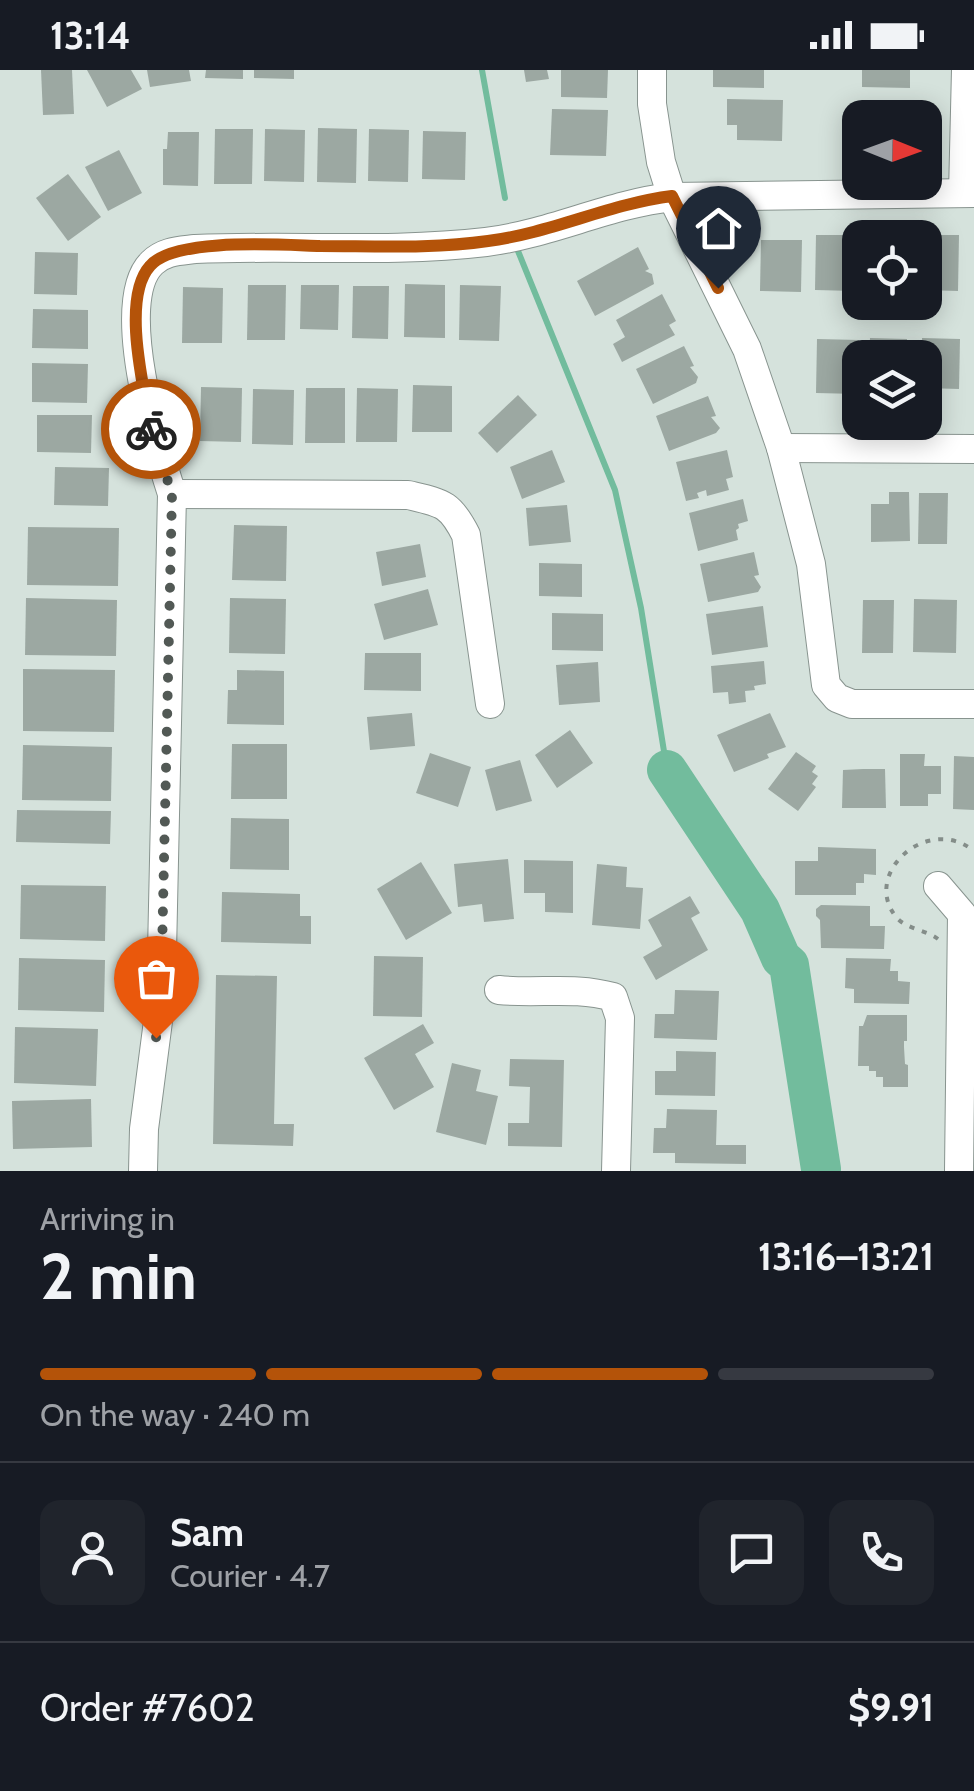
<!DOCTYPE html>
<meta charset="utf-8">
<style>
:root{--surface:#171b24;--page:#20242c;--text:#f1f3f6;--muted:#9ea1a6;--line:#363941;--accent:#b45309}
body{margin:0;font-family:Cabin,sans-serif;background:var(--page);color:var(--text);height:100vh;display:flex;flex-direction:column;font-size:38px;white-space:nowrap}
*{box-sizing:border-box;margin:0}
p{font-size:32px;color:var(--muted)}
.icon{flex:none;width:55px;height:55px;fill:none;stroke:currentColor;stroke-width:2;stroke-linecap:round;stroke-linejoin:round}
.map{position:relative;height:1101px;overflow:hidden}
.side{display:flex;flex-direction:column;background:var(--surface);flex:1}
.side>*{flex:none}
.needle{width:65px;rotate:91deg}
.buttons{position:absolute;left:842px;top:30px;display:grid;gap:20px}
.buttons a{display:grid;place-items:center;width:100px;height:100px;border-radius:20px;background:var(--surface);box-shadow:0 5px 25px #0003;font-size:50px}
.pin{position:absolute;display:grid;place-items:center;width:85px;height:85px;color:#fff;margin:-102px -42px;border-radius:50% 50% 50% 0;rotate:-45deg;box-shadow:0 0 10px #0007}
.pin .icon{rotate:45deg}
.courier{position:absolute;display:grid;place-items:center;width:100px;height:100px;margin:-50px;border:8px solid #b45309;border-radius:50%;background:#fff;color:#222;box-shadow:0 2px 12px #0007}
.headline em{font-style:normal;font-weight:700}
.headline div{display:flex;flex-direction:column-reverse}
.headline{display:flex;align-items:center;justify-content:space-between;height:170px;padding:0 40px}
h1{font-size:65px;font-weight:700;line-height:75px}
.bar{display:grid;grid-template-columns:repeat(4,1fr);gap:15px 10px;align-content:center;height:120px;padding:0 40px}
.bar i{height:12px;border-radius:8px;background:var(--line)}
.bar .on{background:var(--accent)}
.bar p{grid-column:span 4}
.line{display:flex;align-items:center;gap:25px;padding:0 40px;border-top:2px solid var(--line)}
.line div{flex:1}
.round{display:grid;place-items:center;flex:none;width:105px;height:105px;border-radius:20px;background:var(--page)}
.status{display:flex;justify-content:space-between;align-items:center;height:70px;padding:0 50px;background:var(--surface);direction:ltr}
.status svg{height:28px;fill:currentColor}
.map>svg:first-child{display:block}
.lines{fill:none;stroke-linecap:round;stroke-linejoin:round}
.stream{stroke:#72bc9d;stroke-width:6}
.river{stroke:#72bc9d;stroke-width:40}
.building{fill:#9ca8a2}
.minor-casing{stroke:#88948f;stroke-width:30}
.path{stroke:#848d89;stroke-width:4;stroke-dasharray:5 8;stroke-linecap:butt}
.minor{stroke:#fff;stroke-width:28}
.done{stroke:#525955;stroke-width:10;stroke-dasharray:0 18}
.route{stroke:#b45309;stroke-width:12}
</style>
<div class="status"><b>13:14</b><svg viewBox="0 0 49 12"><path d="M0 12V9h3v3zM5 12V6h3v6zM10 12V3h3v9zM15 12V0h3v12zM26 1h20v11H26zM47 4h2v5h-2z"/></svg></div>
<div class="map">
<svg width="974" height="1101" viewBox="0 0 974 1101">
<rect width="100%" height="100%" fill="#d5e2dc"/>
<g class="lines">
<g class="stream">
<path d="M482,0L505,128"/>
<path d="M518,181L615,420L641,538L667,700"/>
</g>
<path class="river" d="M667,700L760,840L781,888L789,895L821,1099"/>
</g>
<g class="building">
<path d="M41,0H72L74,44L43,45Z"/>
<path d="M87,0H131L142,19L107,37Z"/>
<path d="M147,0H189L191,11L150,17Z"/>
<path d="M206,0H243V9L205,8Z"/>
<path d="M254,0H294V9L254,8Z"/>
<path d="M524,0H547L549,9L526,12Z"/>
<path d="M561,0H608L607,28L561,27Z"/>
<path d="M713,0H764V18L713,17Z"/>
<path d="M862,0H910V18L862,17Z"/>
<path d="M727,29L783,30L782,71L737,70V55H727Z"/>
<path d="M859,33L914,34V48H859Z"/>
<path d="M552,39L608,40L606,86L550,85Z"/>
<path d="M318,58L357,59L356,113L317,112Z"/>
<path d="M215,59H253L252,114H214Z"/>
<path d="M265,59L305,60L304,112L264,111Z"/>
<path d="M369,59L409,60L408,112L368,111Z"/>
<path d="M423,61L466,62L465,110L422,109Z"/>
<path d="M168,62H199L198,116L163,115V79H167Z"/>
<path d="M119,80L142,123L108,141L85,97Z"/>
<path d="M68,104L101,147L68,171L36,128Z"/>
<path d="M816,165H856L855,221L815,220Z"/>
<path d="M925,165H959L958,221L925,220Z"/>
<path d="M761,170H802L801,222L760,221Z"/>
<path d="M638,177L649,199L645,201L652,204L654,214L595,246L577,211Z"/>
<path d="M35,182L78,183L77,225L34,224Z"/>
<path d="M405,214L445,215V268L404,267Z"/>
<path d="M248,215H286L285,270H247Z"/>
<path d="M301,215H339L338,260L300,259Z"/>
<path d="M460,215L501,216L499,271L459,270Z"/>
<path d="M353,216H389L388,269L352,268Z"/>
<path d="M183,217L223,218L222,273H182Z"/>
<path d="M662,224L676,251L669,255L675,265L622,292L613,274L625,267L616,250Z"/>
<path d="M33,239L88,240V279L32,278Z"/>
<path d="M870,268L907,269V288H869Z"/>
<path d="M922,268L960,269L959,319L925,318Z"/>
<path d="M817,269L859,270L858,324L816,323Z"/>
<path d="M684,276L694,296L690,297L698,307L696,313L653,334L636,299Z"/>
<path d="M32,293L88,294L87,333L32,332Z"/>
<path d="M413,315L452,316V362H412Z"/>
<path d="M201,317L242,318L241,372L200,371Z"/>
<path d="M306,318H345V373H305Z"/>
<path d="M357,318L398,319L397,372H356Z"/>
<path d="M253,319L294,320L293,375L252,374Z"/>
<path d="M518,325L537,345L497,383L478,363Z"/>
<path d="M708,326L716,346L711,347L720,358L716,363L669,381L656,346Z"/>
<path d="M37,345H92L91,383L37,382Z"/>
<path d="M552,380L565,412L522,429L510,397Z"/>
<path d="M727,380L733,407L726,409L729,420L707,426L706,420L697,423L699,428L686,431L676,392Z"/>
<path d="M55,397L109,398L108,436L54,435Z"/>
<path d="M889,422H909L910,471L871,472V434H889Z"/>
<path d="M919,423H948L947,474H918Z"/>
<path d="M743,429L748,451L738,454L739,458L736,460L738,470L698,481L689,443Z"/>
<path d="M567,435L571,472L529,476L526,438Z"/>
<path d="M234,455L287,456L286,511L232,510Z"/>
<path d="M28,457L119,458L118,516L27,515Z"/>
<path d="M420,474L426,507L382,516L376,482Z"/>
<path d="M754,482L759,505L754,506L761,517L758,522L708,532L700,494Z"/>
<path d="M539,493L582,494V527L539,526Z"/>
<path d="M428,519L438,555L384,570L374,534Z"/>
<path d="M26,528L117,530L116,586L25,585Z"/>
<path d="M230,528L286,529L285,584L229,583Z"/>
<path d="M914,529L957,530L956,583L913,582Z"/>
<path d="M863,530H894L893,583H862Z"/>
<path d="M763,536L768,577L712,585L706,544Z"/>
<path d="M552,543L603,544V581L552,580Z"/>
<path d="M365,583H421V621L364,620Z"/>
<path d="M764,591L766,614L754,616L755,620L745,621L746,632L729,634L728,622L713,623L711,596Z"/>
<path d="M598,592L600,632L559,635L556,595Z"/>
<path d="M23,599L115,600L114,662L23,661Z"/>
<path d="M237,600L284,601V655L227,654L228,620H237Z"/>
<path d="M412,643L415,676L370,680L367,647Z"/>
<path d="M770,643L786,677L767,684L769,688L734,702L717,665Z"/>
<path d="M570,660L593,693L557,718L535,685Z"/>
<path d="M232,674H287V729H231Z"/>
<path d="M23,675L112,677L111,731L22,730Z"/>
<path d="M796,682L816,696L812,702L818,706L812,714L816,717L798,741L768,719Z"/>
<path d="M430,683L471,697L458,737L416,723Z"/>
<path d="M900,684H925L924,696H941V724H928V736H900Z"/>
<path d="M954,686L974,687V740L953,739Z"/>
<path d="M520,690L532,731L496,741L485,700Z"/>
<path d="M863,699H885L886,738H842L843,700Z"/>
<path d="M17,740L111,741L110,774L16,772Z"/>
<path d="M231,748L289,749V800L230,799Z"/>
<path d="M818,777L876,779V805L864,804V813H856V825H795V791H818Z"/>
<path d="M508,789L514,849L484,852L482,834L458,837L454,794Z"/>
<path d="M524,790L573,791V843L545,842V823H524Z"/>
<path d="M421,792L452,843L406,870L377,819Z"/>
<path d="M597,794L627,797L626,817L643,818L640,859L592,855Z"/>
<path d="M21,815L106,816L105,871L20,869Z"/>
<path d="M222,822L300,824V846H311V874L221,872Z"/>
<path d="M690,826L700,843L691,848L708,880L656,910L643,887L662,876L648,850Z"/>
<path d="M821,835L870,836V856H885L884,879L821,878L820,850L816,846V839Z"/>
<path d="M374,886L423,887L422,947L373,946Z"/>
<path d="M19,888L105,890L104,942L18,940Z"/>
<path d="M846,888L891,889L890,901H898V911L910,912L909,934L854,933V919L845,918Z"/>
<path d="M216,905L277,906L274,1054H294L293,1076L213,1074Z"/>
<path d="M675,920L719,921L717,970L654,968L655,944H674Z"/>
<path d="M867,945H907V971H904V977L905,994L908,995V1017H883V1007H876V1001H869V996H858L859,956H863Z"/>
<path d="M423,954L434,973L415,984L434,1017L394,1040L364,988Z"/>
<path d="M15,957L98,959L96,1016L14,1013Z"/>
<path d="M676,981L716,982L715,1026L655,1025V1001H676Z"/>
<path d="M510,989L564,990L562,1077L508,1076V1053H529L530,1017L509,1016Z"/>
<path d="M452,993L481,1000L476,1021L498,1026L486,1075L436,1062Z"/>
<path d="M91,1029L92,1077L13,1079L12,1031Z"/>
<path d="M667,1039L717,1040L716,1075H746V1094L675,1093V1083H653L654,1058H666Z"/>
</g>
<g class="lines">
<defs>
<g id="minor">
<path d="M652,0V34L661,92L672,127L747,279L781,378L811,494L826,615L837,628L852,634H974"/>
<path d="M963,123L966,0"/>
<path d="M781,378L974,379"/>
<path d="M172,424L408,425C442,433 450,433 466,465L490,634"/>
<path d="M938,816L962,844L959,1101"/>
<path d="M499,920C539,924 574,916 613,927L620,948L616,1101"/>
<path d="M143,1101L144,1059L161,928L172,424C157,377 112,231 152,193C164,181 179,181 195,179C291,175 392,183 486,172C550,164 609,134 672,127L974,123"/>
</g>
</defs>
<use href="#minor" class="minor-casing"/>
<path class="path" d="M938,869C926,860 907,859 897,848C860,805 927,743 974,781"/>
<use href="#minor" class="minor"/>
</g>
<g class="lines">
<path class="done" d="M151,359L172,424L161,928L156,968"/>
<path class="route" d="M151,359C144,319 121,228 150,196C174,167 282,175 320,176C375,176 433,179 488,171C551,163 609,134 672,126L718,218"/>
</g>
</svg>
<div class="buttons">
<a><svg class="needle" viewBox="-14 -14 28 28"><path d="M0-13l5 13h-10z" fill="#e53935"/><path d="M0 13l5-13h-10z" fill="#9ea1a6"/></svg></a>
<a><svg class="icon" aria-label="locate" viewBox="0 0 24 24"><circle cx="12" cy="12" r="6"/><path d="M12 2v4M12 18v4M2 12h4M18 12h4"/></svg></a>
<a><svg class="icon" aria-label="layers" viewBox="0 0 24 24"><path d="M12 4l9 5-9 5-9-5zM3 14l9 5 9-5"/></svg></a>
</div>
<div class="pin" style="left:156px;top:968px;background:#ea580c"><svg class="icon" aria-label="bag" viewBox="0 0 24 24"><path d="M5 8h14l-1 12H6zM9 8a3 3 0 0 1 6 0"/></svg></div>
<div class="pin" style="left:718px;top:218px;background:#1f2937"><svg class="icon" aria-label="home" viewBox="0 0 24 24"><path d="M3 11l9-7 9 7M6 9v11h12V9"/></svg></div>
<div class="courier" style="left:151px;top:359px"><svg class="icon" aria-label="bike" viewBox="0 0 24 24"><circle cx="6" cy="16" r="4"/><circle cx="18" cy="16" r="4"/><path d="M6 16l4-8h5l3 8M10 8l3 8H6M13 5h3"/></svg></div>
</div>
<section class="side">
<div class="headline"><div><h1>2 min</h1><p>Arriving in</p></div><em>13:16–13:21</em></div>
<div class="bar"><i class="on"></i><i class="on"></i><i class="on"></i><i></i><p>On the way · 240 m</p></div>
<div class="line" style="height:180px"><a class="round"><svg class="icon" aria-label="person" viewBox="0 0 24 24"><circle cx="12" cy="8" r="4"/><path d="M4 21q1-7 8-7t8 7"/></svg></a><div><b>Sam</b><p>Courier · 4.7</p></div><a class="round"><svg class="icon" aria-label="chat" viewBox="0 0 24 24"><path d="M4 5h16v11H9l-5 4z"/></svg></a><a class="round"><svg class="icon" aria-label="phone" viewBox="0 0 24 24"><path d="M5 4h4l2 5-3 2q2 4 5 5l2-3 5 2v4C11 20 4 13 5 4z"/></svg></a></div>
<div class="line" style="height:130px"><div>Order #7602</div><b>$9.91</b></div>
</section>
